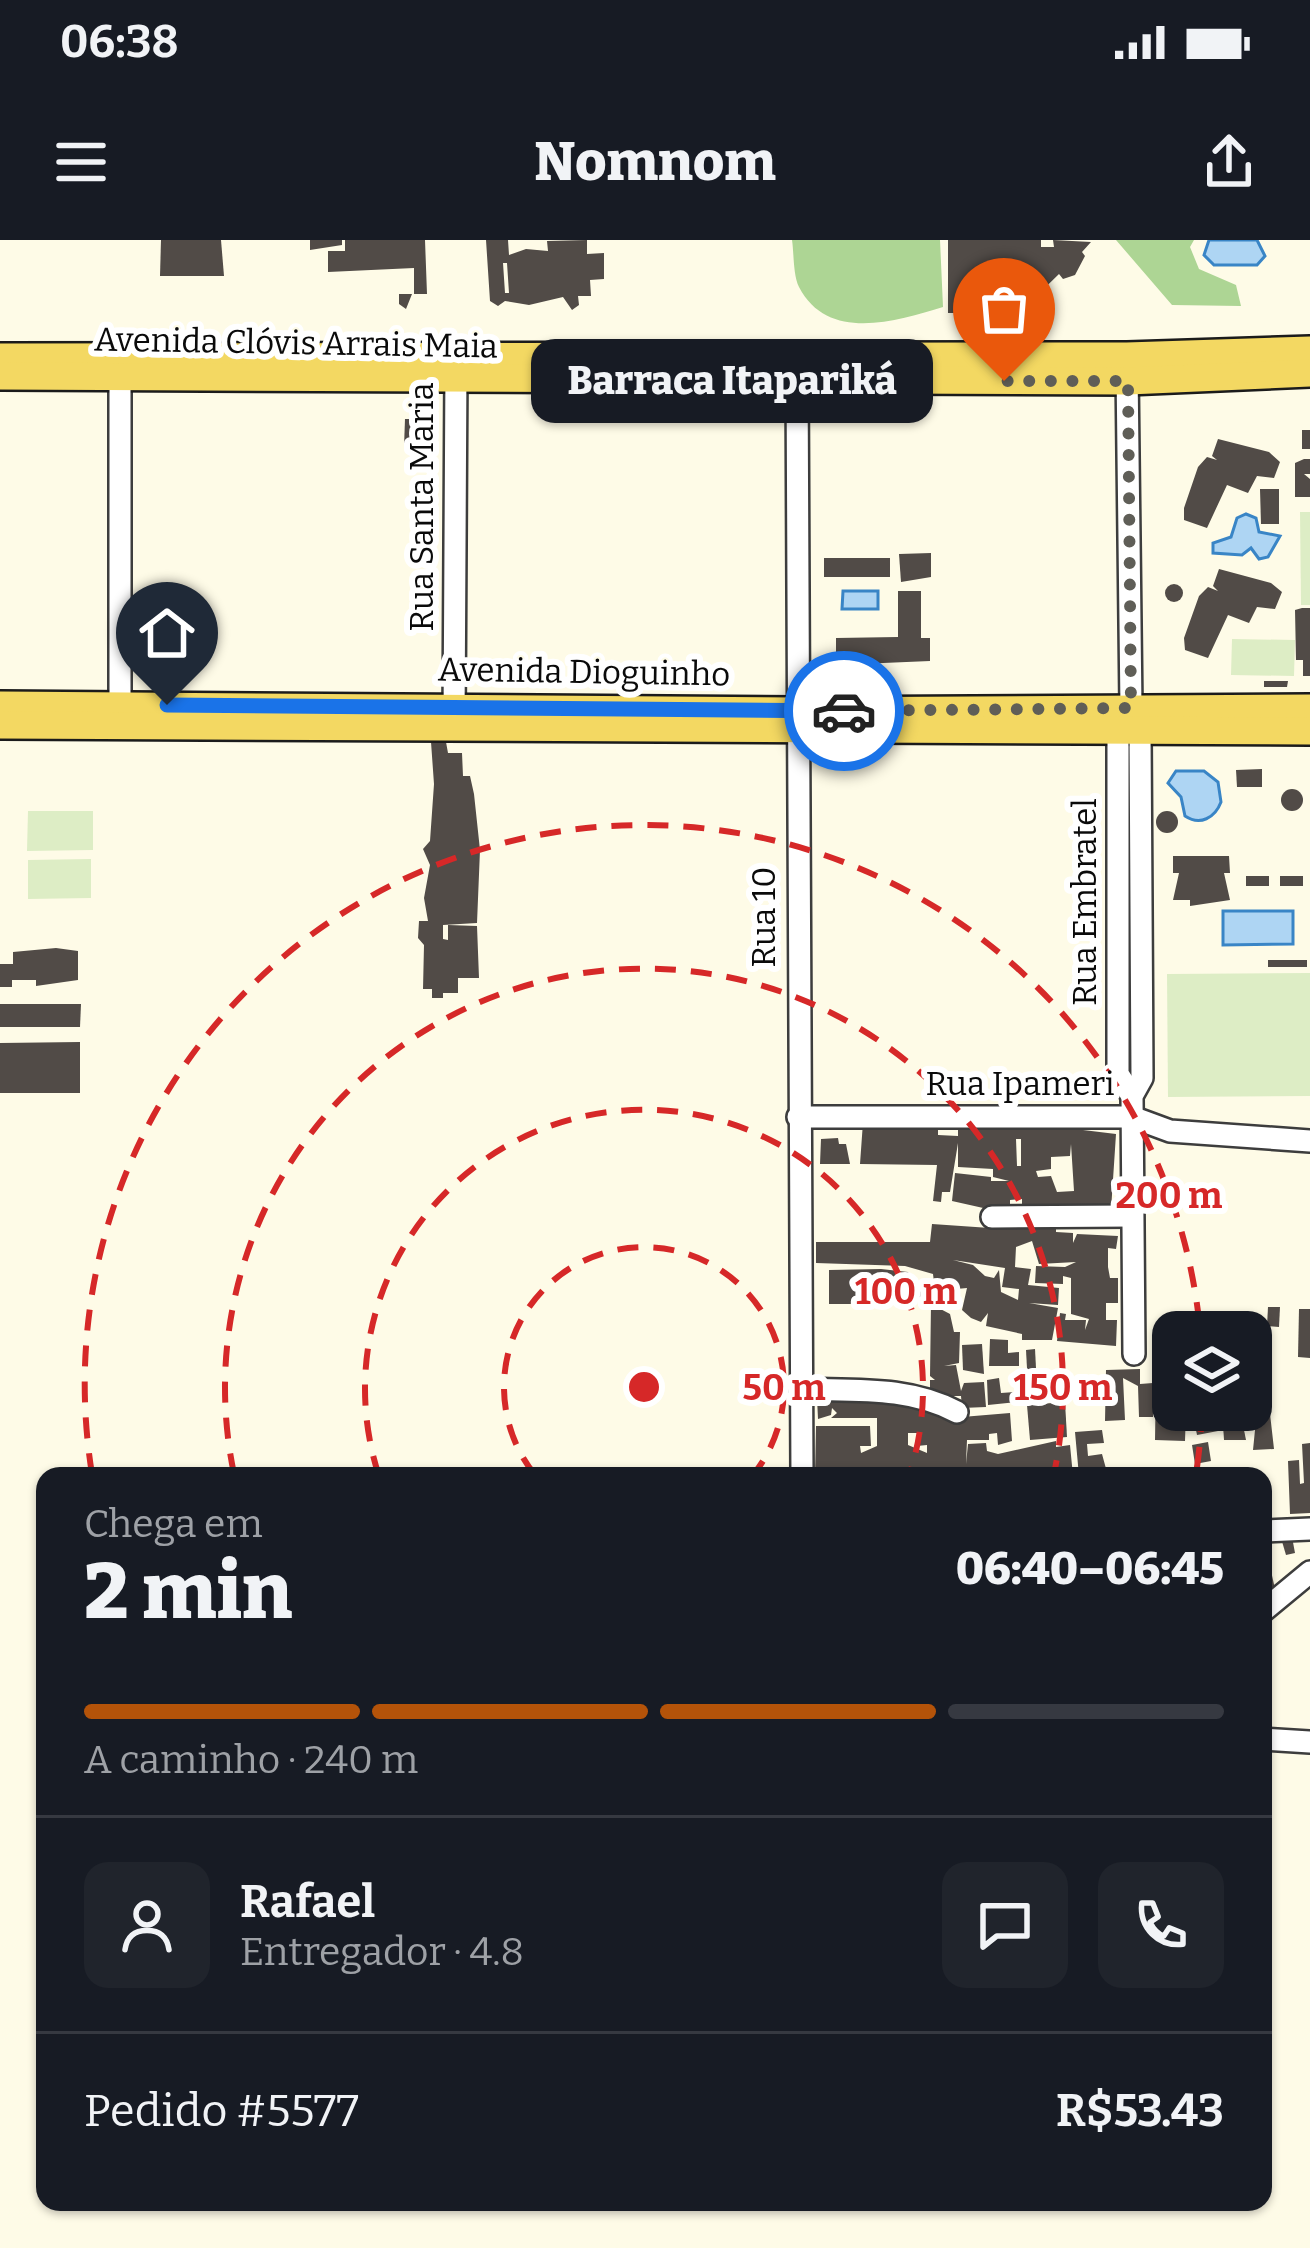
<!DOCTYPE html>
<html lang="pt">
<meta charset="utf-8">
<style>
:root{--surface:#171b24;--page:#20242c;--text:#f1f3f6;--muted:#9ea1a6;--line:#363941;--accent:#b45309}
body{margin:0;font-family:Bitter,serif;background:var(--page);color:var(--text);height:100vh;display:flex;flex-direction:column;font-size:45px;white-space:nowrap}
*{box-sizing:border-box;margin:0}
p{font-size:39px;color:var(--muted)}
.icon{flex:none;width:66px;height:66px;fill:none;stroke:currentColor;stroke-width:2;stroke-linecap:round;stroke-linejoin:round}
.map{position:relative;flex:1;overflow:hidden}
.side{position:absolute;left:36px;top:1227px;width:1236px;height:744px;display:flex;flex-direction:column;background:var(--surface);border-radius:24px;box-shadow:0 3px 9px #0004}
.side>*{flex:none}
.tools{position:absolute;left:1152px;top:1071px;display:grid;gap:24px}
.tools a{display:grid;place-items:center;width:120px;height:120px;border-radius:24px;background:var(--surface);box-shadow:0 3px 9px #0004;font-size:60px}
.pin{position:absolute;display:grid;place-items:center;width:102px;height:102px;color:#fff;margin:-123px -51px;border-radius:50% 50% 50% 0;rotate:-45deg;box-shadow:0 0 12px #0007}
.pin .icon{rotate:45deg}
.courier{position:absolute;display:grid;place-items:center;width:120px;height:120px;margin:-60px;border:9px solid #1a73e8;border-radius:50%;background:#fff;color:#222;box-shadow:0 3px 15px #0007}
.bubble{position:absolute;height:84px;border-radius:24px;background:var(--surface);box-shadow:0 3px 9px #0004;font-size:39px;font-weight:800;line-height:84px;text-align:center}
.headline em{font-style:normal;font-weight:800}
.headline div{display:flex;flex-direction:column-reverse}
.headline{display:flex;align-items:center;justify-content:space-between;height:204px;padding:0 48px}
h1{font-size:78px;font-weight:800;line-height:90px}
.bar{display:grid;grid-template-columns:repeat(4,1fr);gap:18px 12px;align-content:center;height:144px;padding:0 48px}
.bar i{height:15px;border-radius:9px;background:var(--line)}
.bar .current{background:var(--accent)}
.bar p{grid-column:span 4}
.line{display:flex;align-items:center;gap:30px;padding:0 48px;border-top:3px solid var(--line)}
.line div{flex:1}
.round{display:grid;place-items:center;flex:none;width:126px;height:126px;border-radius:24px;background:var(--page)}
.status{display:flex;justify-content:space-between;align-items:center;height:84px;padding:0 60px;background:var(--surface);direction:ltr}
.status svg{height:33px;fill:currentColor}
header{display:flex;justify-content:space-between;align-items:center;height:156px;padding:0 48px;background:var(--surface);font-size:54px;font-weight:800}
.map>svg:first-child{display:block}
.forest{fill:#add594}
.pitch{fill:#ddedc5}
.water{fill:#aed5f3;stroke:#3985c6;stroke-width:3}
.building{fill:#514b47;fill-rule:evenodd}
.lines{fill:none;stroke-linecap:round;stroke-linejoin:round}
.minor-casing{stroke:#3d3d3d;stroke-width:26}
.major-casing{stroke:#1b1b1b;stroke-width:32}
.minor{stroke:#fff;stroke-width:21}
.major{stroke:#f3d862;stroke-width:27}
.done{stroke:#5f5e57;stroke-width:12;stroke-dasharray:0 21.6}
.route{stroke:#1a73e8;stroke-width:15}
.ring{fill:none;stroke:#d62828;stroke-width:6;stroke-dasharray:21 15}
.labels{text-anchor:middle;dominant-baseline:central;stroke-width:12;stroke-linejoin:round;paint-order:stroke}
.street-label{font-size:33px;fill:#0a0a0a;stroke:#fff}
.centre{fill:#d62828;stroke:#fff;stroke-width:6}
.ring-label{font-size:36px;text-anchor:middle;font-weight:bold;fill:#d62828;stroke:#fff;stroke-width:12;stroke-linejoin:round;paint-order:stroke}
</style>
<div class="status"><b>06:38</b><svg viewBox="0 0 49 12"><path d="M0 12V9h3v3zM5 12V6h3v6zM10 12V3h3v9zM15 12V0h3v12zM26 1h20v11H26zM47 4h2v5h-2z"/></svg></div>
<header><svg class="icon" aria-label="menu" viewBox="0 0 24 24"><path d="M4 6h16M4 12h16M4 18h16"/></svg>Nomnom<svg class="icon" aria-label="share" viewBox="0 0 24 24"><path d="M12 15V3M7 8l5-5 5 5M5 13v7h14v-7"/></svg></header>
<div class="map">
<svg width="1310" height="2008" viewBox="0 0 1310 2008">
<rect width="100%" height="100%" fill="#fefbe7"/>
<g class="forest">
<path d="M792,0H940L943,67C897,81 828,103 799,47C793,35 794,13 792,0Z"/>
<path d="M1116,0H1194L1190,7L1199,29L1236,45L1241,66L1172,65Z"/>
</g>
<g class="pitch">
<path d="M1300,272H1310V365H1301Z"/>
<path d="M1232,399L1295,400L1294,436L1231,435Z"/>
<path d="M28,571H93V610L27,611Z"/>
<path d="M91,619V658L28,659V620Z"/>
<path d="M1310,733V856L1168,857L1167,734Z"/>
</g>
<g class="water">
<path d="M1209,0H1257L1265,16L1257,25H1214L1204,15Z"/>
<path d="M1246,274L1256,278L1259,292L1280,296L1268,317L1259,319L1251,308L1242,315L1213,313V303L1231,297L1237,278Z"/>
<path d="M843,351H878V369H842Z"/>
<path d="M1176,531H1204L1218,542L1221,562C1215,578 1200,586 1185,576L1181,557L1168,543Z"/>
<path d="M1223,671H1293V704L1223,705Z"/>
</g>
<g class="building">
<path d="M161,0H221L224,36H160Z"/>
<path d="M310,0H342V5L310,10Z"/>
<path d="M345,0H425L427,54H414V28L328,32V11H345Z"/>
<path d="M486,0H508L509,15L526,9L548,11L547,1L587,0V14L604,13V39L590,40L591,56H578L579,65L572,70L563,57L529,65L505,61L498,66L490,61ZM503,23H507L509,53H505Z"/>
<path d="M948,0H1041V7H1054L1053,0L1091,2L1082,12L1085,16L1075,35L1063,39L1059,34L1019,73H948Z"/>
<path d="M399,54H412L406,69L399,64Z"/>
<path d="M405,179H420L419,207H404Z"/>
<rect x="1302" y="190" width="8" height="19"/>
<path d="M1218,199L1269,212L1280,222L1274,238L1257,236L1248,253L1227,245L1207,288L1184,280V268L1198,227L1207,217L1217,220L1212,216Z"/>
<path d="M1304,219H1310V234H1304L1310,239V257H1295V223Z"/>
<path d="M1260,249H1279V284H1261Z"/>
<path d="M931,313V337L901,342L899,314Z"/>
<rect x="824" y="318" width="66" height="19"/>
<path d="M1219,329L1271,343L1282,352L1275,369L1257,367L1249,383L1228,375L1208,418L1185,410L1184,398L1199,356L1208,347L1218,351L1213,346Z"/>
<circle cx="1174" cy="353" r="9"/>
<path d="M898,351H921V398H930V421L836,425V398L898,397Z"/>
<path d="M1302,368H1310V436H1303V420H1296L1295,370Z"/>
<path d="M1264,441H1288L1287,447H1264Z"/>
<path d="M431,502H446L448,513H462L463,536H470L474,554L480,610L477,683L443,685V699L448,700V685L477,686L479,738H458V753H443V758H432V749H423L424,705L418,698L419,681H428L424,658L430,625L423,609L430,601L434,544Z"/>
<path d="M1262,529V547H1237L1236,530Z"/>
<circle cx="1292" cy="560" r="11"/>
<circle cx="1167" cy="582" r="11"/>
<path d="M1173,616H1229L1230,633H1224L1230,660L1190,666V660H1173L1179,633H1173Z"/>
<rect x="1246" y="636" width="23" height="10"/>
<rect x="1280" y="636" width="23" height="10"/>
<path d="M56,708L78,711V740L36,746V740H12V747H0V724H13V712Z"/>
<rect x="1268" y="720" width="39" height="7"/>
<path d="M0,764H81L80,787H0Z"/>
<path d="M80,802V853H0V803Z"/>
<path d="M863,882L913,888L938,884V895L958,896V886H1050L1116,894L1111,970L1022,976V959L1010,960V974L952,961L955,933L991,937V957V941H1009L993,937V929L958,927V903L950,952H942L941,962L933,961L937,925L860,924ZM1016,899H1021V926H1017ZM1071,904L1074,951L1057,952L1051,936L1038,937L1036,931L1051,929V917L1070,916Z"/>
<path d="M838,898L839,904H846L850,924H820L821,899Z"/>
<path d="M991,980L1056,985V992L1073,993V1003L1077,994L1118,996L1116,1009L1108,1008V1027L1110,1038H1118V1063H1106V1080H1117L1116,1106L1057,1101L1060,1073L1066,1074L1065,1080H1086L1085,1090L1089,1079L1071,1074V1038L1063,1036V1044L1035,1043L1036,1026L1065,1027L1076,1022L1039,1024L1032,1001L1016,1007L1015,1027L1031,1029L1028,1045L1059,1048L1058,1065L1029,1063L1058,1068L1052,1100H1022V1094L986,1086L988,1073L981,1082L971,1078L962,1070L967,1048L935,1051L933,1034L905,1026L816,1023V1002H930L932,984L990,988ZM953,1020L1005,1028L1002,1047L1019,1049L1018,1060L1001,1052L999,1030L994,1038L985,1036L973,1025Z"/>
<path d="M881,1029L908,1032L912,1041L934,1052V1063L917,1059L916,1064H829V1030Z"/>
<path d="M931,1064L950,1074L954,1092H960L959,1123L944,1126L956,1125L961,1151L964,1143L984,1142L986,1167L962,1168L961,1156H930V1140H935L930,1136Z"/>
<path d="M1268,1067H1280L1279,1087L1267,1086Z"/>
<path d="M1299,1069H1310V1118L1298,1117Z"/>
<path d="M990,1099L1008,1100V1113L1019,1112V1126H989Z"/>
<path d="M982,1104L984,1134L963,1130L962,1105Z"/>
<path d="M1035,1109L1037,1147H1028L1026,1110Z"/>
<path d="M1251,1121H1264L1274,1209L1253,1210L1257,1170H1251Z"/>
<path d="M1140,1129V1144L1153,1143V1177H1139L1138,1146L1123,1138L1125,1180L1105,1181L1106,1130Z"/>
<path d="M1156,1137H1173V1170H1186L1185,1201L1155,1200Z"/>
<path d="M999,1138L1001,1153L1015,1152L1017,1162L988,1165L987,1140Z"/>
<path d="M817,1158L932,1163V1173L962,1177L1010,1173L1012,1201L998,1205L997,1193L989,1194V1200H967L966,1224L968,1204L986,1203L987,1211L998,1214L1056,1201V1207L1070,1205L1073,1236H815L816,1186H870L871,1206H860L861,1213L877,1206V1178H831L837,1173L832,1168L831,1175L818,1179ZM908,1193H917V1206L927,1205V1213L908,1205Z"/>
<path d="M1065,1162L1067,1197L1030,1200L1027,1165Z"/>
<path d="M1192,1170H1213L1218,1191L1197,1195Z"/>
<path d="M1222,1170H1240L1246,1200H1224Z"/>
<path d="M1102,1190L1104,1203L1087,1204L1088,1216L1102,1214L1108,1236H1079L1075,1192Z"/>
<path d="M1208,1202L1211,1221L1195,1224L1192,1205Z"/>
<path d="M1310,1203V1273L1290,1274L1288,1221L1299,1220L1300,1244L1304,1243L1302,1204Z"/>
<path d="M1263,1295L1275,1349L1270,1353L1263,1350Z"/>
<path d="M1292,1297L1295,1313L1286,1315L1281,1298Z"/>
</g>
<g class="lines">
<defs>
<g id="minor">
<path d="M797,129L802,1236"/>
<path d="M1127,129L1131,468L1140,491L1142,838L1132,856L1134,1114"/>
<path d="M120,476V124"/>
<path d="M1125,479L1118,491V834L1132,856"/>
<path d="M454,484L456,125"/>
<path d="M798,877H1132L1170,891L1310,901"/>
<path d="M992,977L1132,976"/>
<path d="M801,1149C854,1151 909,1146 957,1172"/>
<path d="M1263,1291L1310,1289"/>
<path d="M1263,1371L1310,1332"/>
<path d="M1263,1499L1310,1502"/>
</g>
<g id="major">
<path d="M0,117L1127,116L1310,110"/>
<path d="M0,136L1128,141L1310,133"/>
<path d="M0,465L796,471L1310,468"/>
<path d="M0,485L1310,491"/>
</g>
</defs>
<use href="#minor" class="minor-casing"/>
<use href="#major" class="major-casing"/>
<use href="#minor" class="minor"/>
<use href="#major" class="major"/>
</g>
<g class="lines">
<path class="done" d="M844,471L1131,468L1128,141H1004"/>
<path class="route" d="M167,465L844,471"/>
</g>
<g class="ring">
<path d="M535 1235A140 140 0 1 1 753 1235"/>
<path d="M379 1236A279 279 0 1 1 909 1236"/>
<path d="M234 1234A419 419 0 1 1 1054 1234"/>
<path d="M1202 1171A559 559 0 0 1 1196 1234M92 1234A559 559 0 1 1 1200 1089"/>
</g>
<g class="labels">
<g class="street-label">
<text transform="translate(296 103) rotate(1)">Avenida Clóvis Arrais Maia</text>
<text transform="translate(422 267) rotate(-90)">Rua Santa Maria</text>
<text transform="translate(584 432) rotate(1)">Avenida Dioguinho</text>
<text transform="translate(1085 662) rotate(-90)">Rua Embratel</text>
<text transform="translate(764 677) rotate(-90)">Rua 10</text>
<text x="1020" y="844">Rua Ipameri</text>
</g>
</g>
<circle cx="644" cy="1147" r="18" class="centre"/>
<g class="ring-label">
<text x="1169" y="968">200 m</text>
<text x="906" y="1064">100 m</text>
<text x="784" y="1160">50 m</text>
<text x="1063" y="1160">150 m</text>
</g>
</svg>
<div class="tools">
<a><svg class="icon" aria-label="layers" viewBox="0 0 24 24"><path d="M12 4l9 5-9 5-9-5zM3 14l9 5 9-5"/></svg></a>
</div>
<div class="pin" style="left:1004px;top:141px;background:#ea580c"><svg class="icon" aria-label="bag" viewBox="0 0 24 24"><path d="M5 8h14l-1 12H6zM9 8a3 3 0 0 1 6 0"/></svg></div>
<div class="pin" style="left:167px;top:465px;background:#1f2937"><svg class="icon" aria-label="home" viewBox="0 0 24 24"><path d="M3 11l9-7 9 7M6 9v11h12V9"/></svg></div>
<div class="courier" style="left:844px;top:471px"><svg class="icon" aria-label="car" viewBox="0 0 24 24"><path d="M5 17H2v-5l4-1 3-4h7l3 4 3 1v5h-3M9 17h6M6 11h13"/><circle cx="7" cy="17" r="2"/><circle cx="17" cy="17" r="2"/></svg></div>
<div class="bubble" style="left:531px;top:99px;width:402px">Barraca Itapariká</div>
<section class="side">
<div class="headline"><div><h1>2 min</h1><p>Chega em</p></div><em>06:40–06:45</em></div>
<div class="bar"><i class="current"></i><i class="current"></i><i class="current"></i><i></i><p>A caminho · 240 m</p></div>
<div class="line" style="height:216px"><a class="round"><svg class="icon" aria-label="person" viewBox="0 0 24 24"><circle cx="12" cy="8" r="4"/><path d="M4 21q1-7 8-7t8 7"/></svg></a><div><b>Rafael</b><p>Entregador · 4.8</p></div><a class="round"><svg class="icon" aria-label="chat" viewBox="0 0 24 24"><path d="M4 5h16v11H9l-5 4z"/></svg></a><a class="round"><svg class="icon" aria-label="phone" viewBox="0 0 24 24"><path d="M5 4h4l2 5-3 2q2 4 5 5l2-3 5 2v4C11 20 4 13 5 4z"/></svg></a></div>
<div class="line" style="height:156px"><div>Pedido #5577</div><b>R$53.43</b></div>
</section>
</div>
